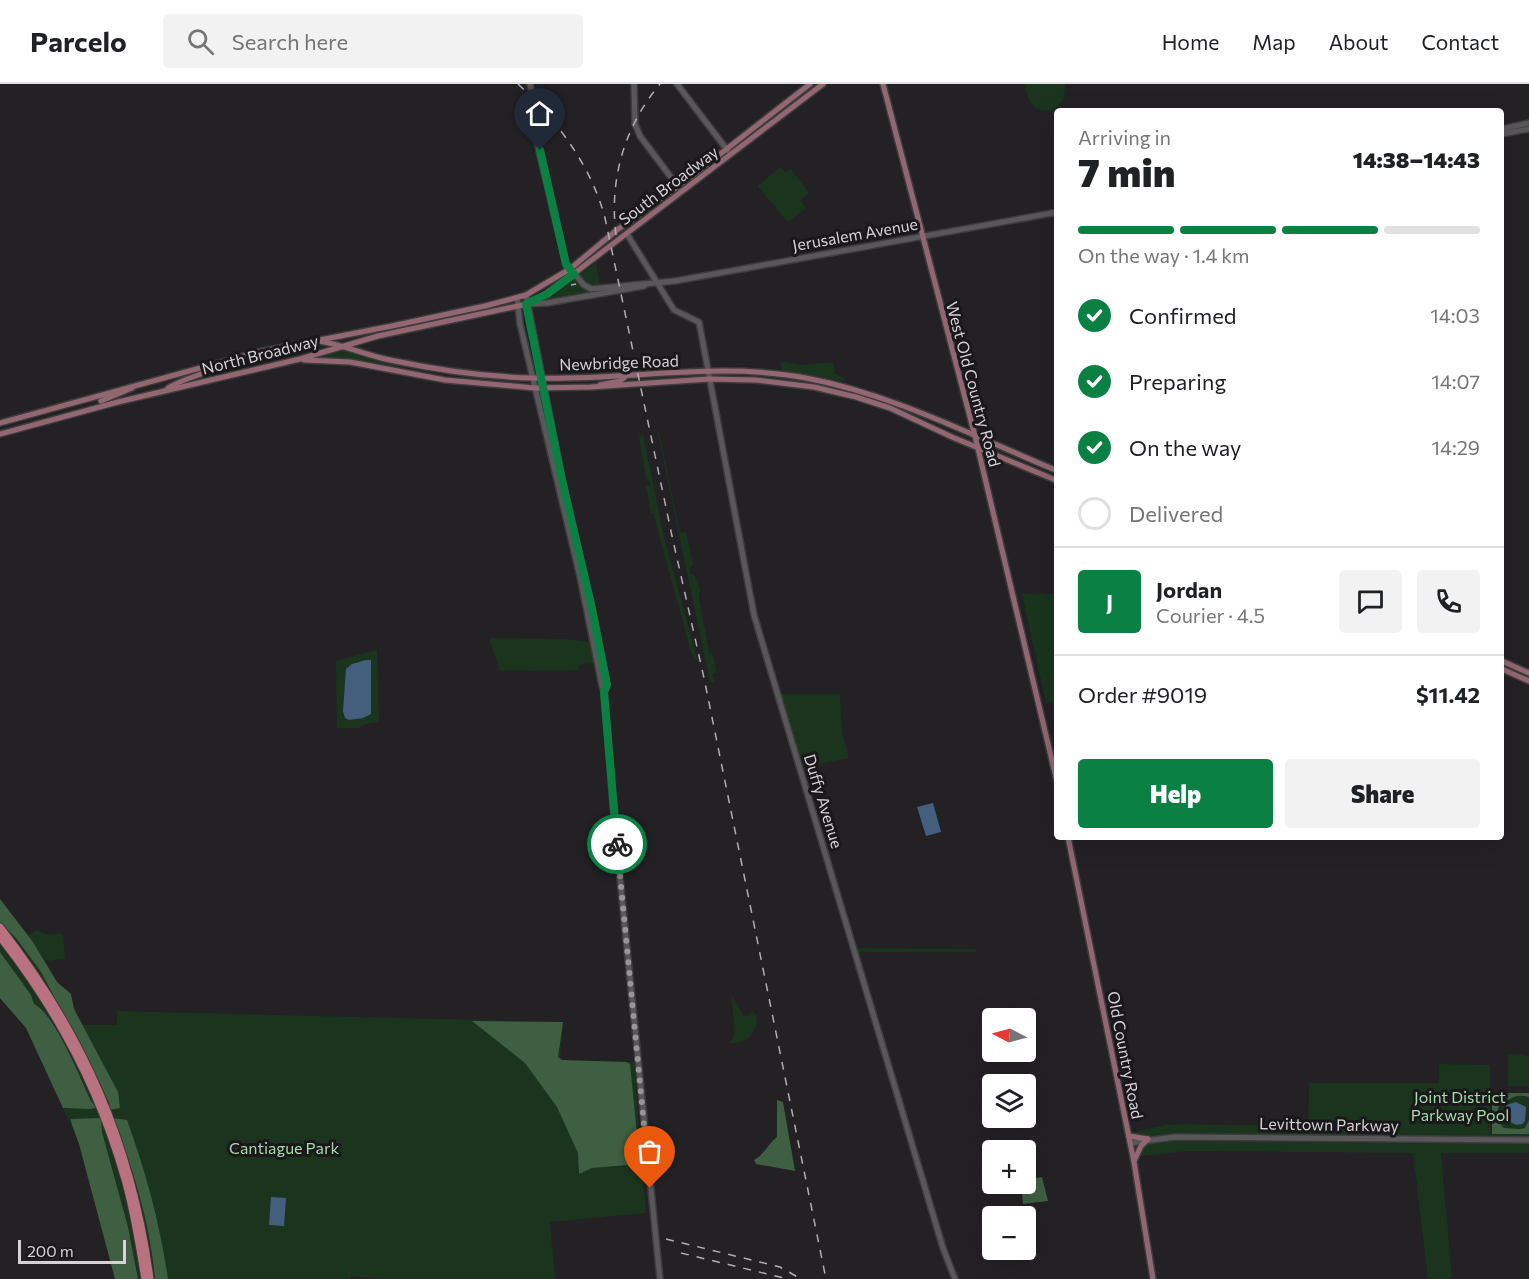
<!DOCTYPE html>
<meta charset="utf-8">
<style>
:root{--surface:#fff;--page:#f2f2f2;--text:#202124;--muted:#757577;--line:#e0e0e0;--accent:#0b8043}
body{margin:0;font-family:Commissioner,sans-serif;background:var(--page);color:var(--text);height:100vh;display:flex;flex-direction:column;font-size:22px;white-space:nowrap}
*{box-sizing:border-box;margin:0}
p{font-size:20px;color:var(--muted)}
.icon{flex:none;width:33px;height:33px;fill:none;stroke:currentColor;stroke-width:2;stroke-linecap:round;stroke-linejoin:round}
.map{position:relative;flex:1;overflow:hidden}
.details{position:absolute;left:1054px;top:24px;width:450px;height:732px;display:flex;flex-direction:column;background:var(--surface);border-radius:6px;box-shadow:0 6px 24px #0002}
.details>*{flex:none}
.needle{width:39px;rotate:276deg}
.controls{position:absolute;left:982px;top:924px;display:grid;gap:12px}
.controls a{display:grid;place-items:center;width:54px;height:54px;border-radius:6px;background:var(--surface);box-shadow:0 6px 24px #0002;font-size:30px}
.scale{position:absolute;left:18px;bottom:15px;width:108px;box-sizing:border-box;padding-left:6px;border:3px solid #d5d3d5;border-top:0;font-size:16px;line-height:21px;white-space:nowrap;color:#d5d3d5;-webkit-text-stroke:4px #1a181a;paint-order:stroke}
.pin{position:absolute;display:grid;place-items:center;width:51px;height:51px;color:#fff;margin:-62px -26px;border-radius:50% 50% 50% 0;rotate:-45deg;box-shadow:0 0 6px #0007}
.pin .icon{rotate:45deg}
.courier{position:absolute;display:grid;place-items:center;width:60px;height:60px;margin:-30px;border:4px solid #0b8043;border-radius:50%;background:#fff;color:#222;box-shadow:0 2px 8px #0007}
.head em{font-style:normal;font-weight:800}
.head div{display:flex;flex-direction:column-reverse}
.head{display:flex;align-items:center;justify-content:space-between;height:102px;padding:0 24px}
h1{font-size:39px;font-weight:800;line-height:45px}
.bar{display:grid;grid-template-columns:repeat(4,1fr);gap:9px 6px;align-content:center;height:72px;padding:0 24px}
.bar i{height:8px;border-radius:4px;background:var(--line)}
.bar .active{background:var(--accent)}
.bar p{grid-column:span 4}
.line{display:flex;align-items:center;gap:15px;padding:0 24px;border-top:2px solid var(--line)}
.line div{flex:1}
.round{display:grid;place-items:center;flex:none;width:63px;height:63px;border-radius:6px;background:var(--page)}
ol{padding:0 24px;list-style:none}
li{display:flex;align-items:center;gap:18px;height:66px}
li p{margin-inline-start:auto}
li .icon{padding:6px;border-radius:50%;background:var(--accent);color:#fff;stroke-width:4}
li:last-child{color:var(--muted)}
li i{width:33px;height:33px;border:3px solid var(--line);border-radius:50%}
.action{display:flex;gap:12px;margin-top:auto;padding:12px 24px}
.action a{flex:1;height:69px;border-radius:6px;background:var(--accent);color:#fff;font-size:24px;font-weight:800;line-height:69px;text-align:center}
.action a+a{background:var(--page);color:var(--text)}
header{display:flex;align-items:center;gap:36px;box-sizing:border-box;height:84px;padding:0 30px;background:var(--surface);border-bottom:2px solid var(--line)}
header strong{font-size:28px}
nav{display:flex;gap:33px;margin-inline-start:auto;font-size:21px}
.search{width:420px;height:54px;background:var(--page);display:flex;align-items:center;gap:15px;box-sizing:border-box;padding:0 21px;border-radius:6px;color:var(--muted);font-size:22px}
.map>svg:first-child{display:block}
.green{fill:#1a341e}
.forest{fill:#3f5f43}
.water{fill:#445f7e}
.lines{fill:none;stroke-linecap:round;stroke-linejoin:round}
.secondary-casing{stroke:#3d3b3d;stroke-width:8}
.primary-casing{stroke:#3d3b3d;stroke-width:8}
.highway-casing{stroke:#3d3b3d;stroke-width:9}
.secondary{stroke:#59575a;stroke-width:5}
.primary{stroke:#936771;stroke-width:5}
.highway{stroke:#b97280;stroke-width:7}
.rail{stroke:#b0aeb0;stroke-width:1.5;stroke-dasharray:8 8;stroke-linecap:butt}
.done{stroke:#979597;stroke-width:6;stroke-dasharray:0 10.8}
.route{stroke:#0b8043;stroke-width:8}
.labels{text-anchor:middle;dominant-baseline:central;stroke-width:6;stroke-linejoin:round;paint-order:stroke}
.street-label{font-size:16px;fill:#d5d3d5;stroke:#1a181a}
.park-label{font-size:16px;fill:#a5ddab;stroke:#1a181a}
</style>
<header>
<strong>Parcelo</strong>
<div class="search"><svg class="icon" aria-label="search" viewBox="0 0 24 24"><circle cx="10" cy="10" r="6"/><path d="M15 15l6 6"/></svg>Search here</div>
<nav><a>Home</a><a>Map</a><a>About</a><a>Contact</a></nav>
</header>
<div class="map">
<svg width="1529" height="1195" viewBox="0 0 1529 1195">
<rect width="100%" height="100%" fill="#232124"/>
<g class="green">
<path d="M1024,0H1065L1064,15L1054,26C1034,31 1028,16 1024,0Z"/>
<path d="M781,83L785,89L791,85L809,109L800,116L806,124L788,138L757,102Z"/>
<path d="M596,179L601,209L534,219L557,207Z"/>
<path d="M342,264L373,274L399,280V282L398,284L346,275L318,273Z"/>
<path d="M781,277L801,281L833,278L835,290L844,294L843,297L782,286Z"/>
<path d="M657,345L659,348L680,449L686,448L693,481L689,484L691,491H694L700,505L699,515L709,568L713,571L716,589H713L714,598H710Z"/>
<path d="M643,350L664,453L698,578L691,568L653,429H651L646,402H650L651,399L646,395L639,353Z"/>
<path d="M1022,510H1057V618L1046,619Z"/>
<path d="M489,554L567,555L590,558L594,579L579,581V586L500,587Z"/>
<path d="M377,566L379,638L365,640L358,644H337L336,577Z"/>
<path d="M780,610H840L842,648L849,674L802,683Z"/>
<path d="M0,838L16,854L41,888L59,919L109,1019L116,1024L73,941H117V927L563,938L560,976L634,978L646,1129L550,1138L555,1195H382L350,1192V1195H162L159,1173L121,1037H103C121,1089 133,1141 142,1195H138L128,1143L102,1048V1037L71,1038L77,1052L63,1025L109,1023L98,1000Z"/>
<path d="M36,846L46,850H63L65,875L46,877L28,852Z"/>
<path d="M0,856L54,935L85,995L95,1020L91,1017C80,994 55,930 33,920V916L0,868Z"/>
<path d="M857,864L975,865L977,868H858Z"/>
<path d="M731,910L744,932L749,931L752,927L757,932C756,950 749,960 730,959L735,950Z"/>
<path d="M1508,970H1520L1529,973V1002H1508Z"/>
<path d="M1439,980L1490,981V1050H1529V1069H1441L1452,1195H1428L1413,1069L1188,1067L1134,1073L1129,1049L1166,1041L1185,1040L1286,1042V1049H1308L1309,999H1439Z"/>
<path d="M1513,1012L1529,1013V1036L1525,1044L1519,1045L1503,1044L1498,1036L1499,1021Z"/>
<path d="M116,1041L138,1101L150,1155L155,1195H153L141,1129Z"/>
</g>
<g class="forest">
<path d="M0,815L33,858L57,898L71,910L74,925L118,1008L120,1024L110,1026L109,1019L99,997L41,888L16,854L0,838Z"/>
<path d="M0,868L31,911L34,920C55,930 80,994 91,1017L97,1024L89,1025L63,1024L26,944L0,914Z"/>
<path d="M472,937L563,938L558,973L562,976L626,978L630,980L640,1080L592,1084L579,1090L578,1069L557,1023L525,979Z"/>
<path d="M1492,1009H1529V1013C1512,1009 1512,1016 1499,1021C1497,1029 1497,1038 1504,1044L1519,1045L1525,1044L1529,1036V1050H1492Z"/>
<path d="M777,1016L783,1018L795,1087L756,1080L754,1076C765,1070 767,1061 777,1053Z"/>
<path d="M101,1034L102,1048L128,1143L138,1195H115L79,1060L71,1038V1035Z"/>
<path d="M113,1034L127,1036C146,1088 160,1140 168,1195H155C150,1139 134,1087 113,1034Z"/>
<path d="M1042,1093L1048,1117L1023,1120L1021,1100H1026V1096Z"/>
</g>
<g class="water">
<path d="M366,576H371V630L363,634L349,636L345,634L343,627L346,585L352,580Z"/>
<path d="M933,719L941,748L926,752L917,723Z"/>
<path d="M1516,1018L1526,1023L1525,1037L1522,1040L1517,1041L1505,1036L1506,1021Z"/>
<path d="M271,1113L286,1114L284,1142L269,1141Z"/>
</g>
<g class="lines">
<defs>
<g id="secondary">
<path d="M530,0L533,14V41L566,180L584,201L591,205L675,197L1058,128"/>
<path d="M634,0L635,40L640,52L679,104"/>
<path d="M677,0L728,67"/>
<path d="M1502,45L1529,39"/>
<path d="M1502,50L1529,45"/>
<path d="M627,150L674,226L699,238L754,531L943,1164L955,1195"/>
<path d="M526,211L562,396L592,525L607,601L604,608"/>
<path d="M517,214L520,240L580,493L602,602L604,608L615,744L660,1195"/>
<path d="M527,220L547,219L644,202"/>
<path d="M1130,1059L1175,1053L1529,1056"/>
</g>
<g id="primary">
<path d="M883,0L975,352L1058,702"/>
<path d="M319,257C344,261 366,271 390,276C437,286 485,293 534,294C625,297 717,277 806,294C895,311 975,353 1058,387"/>
<path d="M304,276L350,278L445,296L535,304L591,303L709,295L755,296L814,303L856,313L890,324L952,353L1058,397"/>
<path d="M600,301L620,297L625,293"/>
<path d="M168,304C180,296 201,291 216,284"/>
<path d="M101,317L132,304"/>
<path d="M0,339L258,268L392,242L485,222L526,211L570,185L617,146L692,92L810,0"/>
<path d="M0,350L118,318L300,275L378,252L527,220L547,210L823,0"/>
<path d="M1502,577L1529,589"/>
<path d="M1502,585L1529,597"/>
<path d="M1068,753L1134,1078L1153,1195"/>
<path d="M1129,1052L1148,1055"/>
<path d="M1134,1077L1141,1062L1148,1055"/>
</g>
<g id="highway">
<path d="M0,843C83,949 132,1061 150,1195"/>
<path d="M0,853C56,924 99,1005 124,1092C134,1125 139,1160 145,1195"/>
</g>
</defs>
<use href="#secondary" class="secondary-casing"/>
<use href="#primary" class="primary-casing"/>
<use href="#highway" class="highway-casing"/>
<use href="#secondary" class="secondary"/>
<use href="#primary" class="primary"/>
<use href="#highway" class="highway"/>
<g class="rail">
<path d="M518,0C557,37 591,81 605,134L672,452L704,594L826,1195"/>
<path d="M616,151C609,96 624,43 660,0"/>
<path d="M571,201L576,200"/>
<path d="M666,1155L780,1183L801,1195"/>
<path d="M681,1169L788,1195"/>
</g>
</g>
<g class="lines">
<path class="done" d="M617,760L650,1104"/>
<path class="route" d="M540,66L566,180L574,190L547,210L526,220L562,396L592,525L607,601L604,608L617,760"/>
</g>
<g class="labels">
<g class="street-label">
<text transform="translate(668 101) rotate(-37)">South Broadway</text>
<text transform="translate(855 150) rotate(-10)">Jerusalem Avenue</text>
<text transform="translate(260 270) rotate(-14)">North Broadway</text>
<text transform="translate(619 278) rotate(-2)">Newbridge Road</text>
<text transform="translate(974 300) rotate(75)">West Old Country Road</text>
<text transform="translate(824 717) rotate(73)">Duffy Avenue</text>
<text transform="translate(1126 971) rotate(79)">Old Country Road</text>
<text transform="translate(1329 1040) rotate(1)">Levittown Parkway</text>
</g>
<g class="park-label">
<text x="1460" y="1012">Joint District<tspan x="1460" dy="18">Parkway Pool</tspan></text>
<text x="284" y="1063">Cantiague Park</text>
</g>
</g>
</svg>
<div class="controls">
<a><svg class="needle" viewBox="-14 -14 28 28"><path d="M0-13l5 13h-10z" fill="#e53935"/><path d="M0 13l5-13h-10z" fill="#757577"/></svg></a>
<a><svg class="icon" aria-label="layers" viewBox="0 0 24 24"><path d="M12 4l9 5-9 5-9-5zM3 14l9 5 9-5"/></svg></a>
<a>+</a>
<a>−</a>
</div>
<div class="scale">200 m</div>
<div class="pin" style="left:650px;top:1104px;background:#ea580c"><svg class="icon" aria-label="bag" viewBox="0 0 24 24"><path d="M5 8h14l-1 12H6zM9 8a3 3 0 0 1 6 0"/></svg></div>
<div class="pin" style="left:540px;top:66px;background:#1f2937"><svg class="icon" aria-label="home" viewBox="0 0 24 24"><path d="M3 11l9-7 9 7M6 9v11h12V9"/></svg></div>
<div class="courier" style="left:617px;top:760px"><svg class="icon" aria-label="bike" viewBox="0 0 24 24"><circle cx="6" cy="16" r="4"/><circle cx="18" cy="16" r="4"/><path d="M6 16l4-8h5l3 8M10 8l3 8H6M13 5h3"/></svg></div>
<section class="details">
<div class="head"><div><h1>7 min</h1><p>Arriving in</p></div><em>14:38–14:43</em></div>
<div class="bar"><i class="active"></i><i class="active"></i><i class="active"></i><i></i><p>On the way · 1.4 km</p></div>
<ol>
<li><svg class="icon" aria-label="check" viewBox="0 0 24 24"><path d="M5 12l5 5 9-10"/></svg>Confirmed<p>14:03</p></li>
<li><svg class="icon" aria-label="check" viewBox="0 0 24 24"><path d="M5 12l5 5 9-10"/></svg>Preparing<p>14:07</p></li>
<li><svg class="icon" aria-label="check" viewBox="0 0 24 24"><path d="M5 12l5 5 9-10"/></svg>On the way<p>14:29</p></li>
<li><i></i>Delivered</li>
</ol>
<div class="line" style="height:108px"><b class="round" style="background:var(--accent);color:#fff">J</b><div><b>Jordan</b><p>Courier · 4.5</p></div><a class="round"><svg class="icon" aria-label="chat" viewBox="0 0 24 24"><path d="M4 5h16v11H9l-5 4z"/></svg></a><a class="round"><svg class="icon" aria-label="phone" viewBox="0 0 24 24"><path d="M5 4h4l2 5-3 2q2 4 5 5l2-3 5 2v4C11 20 4 13 5 4z"/></svg></a></div>
<div class="line" style="height:78px"><div>Order #9019</div><b>$11.42</b></div>
<div class="action"><a>Help</a><a>Share</a></div>
</section>
</div>
